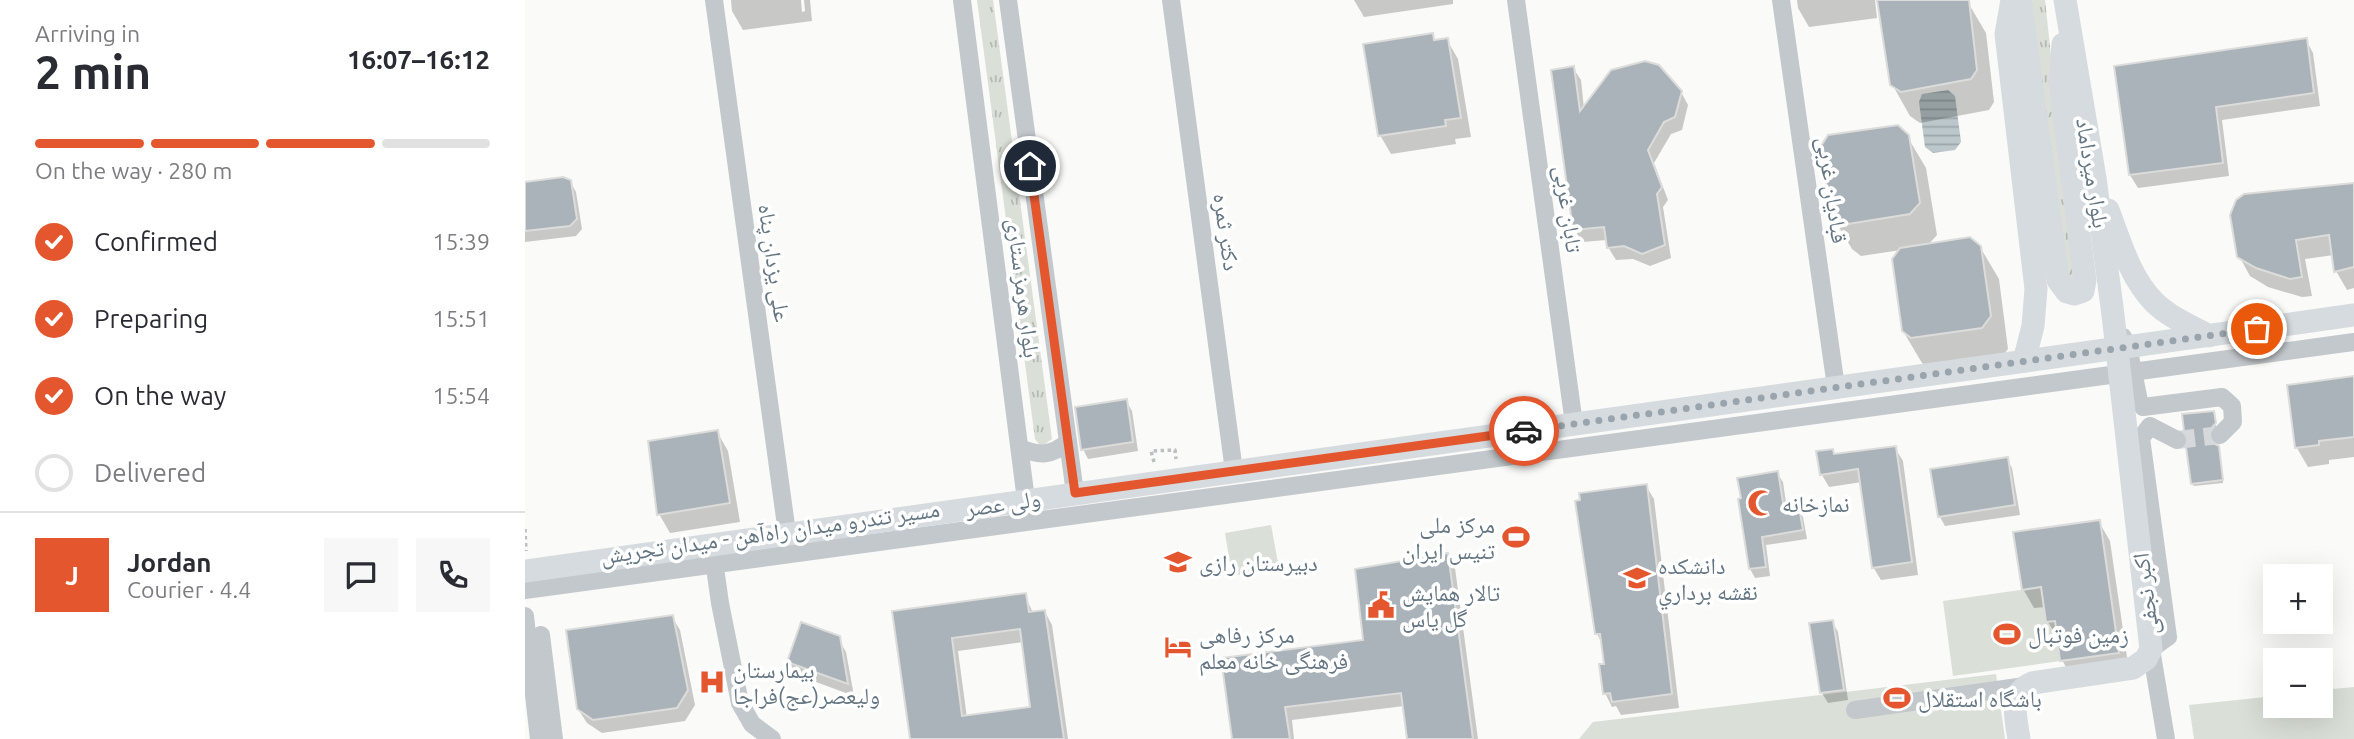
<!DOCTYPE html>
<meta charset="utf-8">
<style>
:root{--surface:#fff;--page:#f7f7f7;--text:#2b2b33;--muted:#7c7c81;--line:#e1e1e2;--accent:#e4572e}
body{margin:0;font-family:Ubuntu,"Noto Naskh Arabic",sans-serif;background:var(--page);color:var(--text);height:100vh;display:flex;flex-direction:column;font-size:26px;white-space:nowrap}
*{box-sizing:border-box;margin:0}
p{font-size:23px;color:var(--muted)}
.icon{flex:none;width:38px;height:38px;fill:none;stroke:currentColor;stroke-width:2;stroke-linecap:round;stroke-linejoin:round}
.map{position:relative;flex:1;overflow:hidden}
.sheet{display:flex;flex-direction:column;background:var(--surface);width:525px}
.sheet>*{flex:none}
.tools{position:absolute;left:1738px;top:564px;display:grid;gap:14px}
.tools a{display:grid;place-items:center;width:70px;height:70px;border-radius:0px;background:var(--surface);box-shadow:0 7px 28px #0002;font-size:35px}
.pin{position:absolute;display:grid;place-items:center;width:60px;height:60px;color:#fff;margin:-30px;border:4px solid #fff;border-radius:50%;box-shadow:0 2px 7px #0007}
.courier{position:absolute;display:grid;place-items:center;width:70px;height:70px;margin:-35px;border:5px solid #e4572e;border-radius:50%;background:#fff;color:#222;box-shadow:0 2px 9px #0007}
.overview em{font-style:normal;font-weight:600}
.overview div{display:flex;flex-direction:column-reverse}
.overview{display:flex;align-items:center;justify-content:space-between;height:119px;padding:0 35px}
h1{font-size:46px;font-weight:600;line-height:52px}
.bar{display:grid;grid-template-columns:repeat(4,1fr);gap:10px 7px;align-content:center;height:84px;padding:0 35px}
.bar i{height:9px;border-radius:5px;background:var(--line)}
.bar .current{background:var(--accent)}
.bar p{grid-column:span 4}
.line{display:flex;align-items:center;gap:18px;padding:0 35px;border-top:2px solid var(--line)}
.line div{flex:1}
.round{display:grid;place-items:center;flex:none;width:74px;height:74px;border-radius:0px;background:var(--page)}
ol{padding:0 35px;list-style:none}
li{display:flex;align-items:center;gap:21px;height:77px}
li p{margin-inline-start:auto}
li .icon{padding:7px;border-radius:50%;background:var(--accent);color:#fff;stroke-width:4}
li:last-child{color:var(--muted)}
li i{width:38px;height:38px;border:4px solid var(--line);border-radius:50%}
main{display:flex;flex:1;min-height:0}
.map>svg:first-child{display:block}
.grass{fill:url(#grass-tufts)}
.garden{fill:#dadfd7}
.water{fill:url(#water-rules)}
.shadow{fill:#0003;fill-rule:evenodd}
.building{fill:#aab3b9;stroke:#dcdcda;stroke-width:2;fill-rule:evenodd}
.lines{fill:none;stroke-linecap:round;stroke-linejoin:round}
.minor-tunnel{stroke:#d5d9db;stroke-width:18;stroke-dasharray:18 9;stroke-linecap:butt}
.path{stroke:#bbbfc2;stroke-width:3.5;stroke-dasharray:3.5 3.5;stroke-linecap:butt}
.minor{stroke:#c3c8cc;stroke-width:18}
.major{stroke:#d6dbdf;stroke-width:23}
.done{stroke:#99a4ac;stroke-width:7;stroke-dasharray:0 12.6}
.route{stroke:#e4572e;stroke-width:9}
.labels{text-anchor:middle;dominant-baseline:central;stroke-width:7;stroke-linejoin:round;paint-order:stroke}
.street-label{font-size:23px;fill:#657683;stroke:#fff}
.poi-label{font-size:23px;fill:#657683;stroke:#fff;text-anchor:start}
</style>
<main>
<section class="sheet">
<div class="overview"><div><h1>2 min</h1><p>Arriving in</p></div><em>16:07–16:12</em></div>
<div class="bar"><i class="current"></i><i class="current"></i><i class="current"></i><i></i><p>On the way · 280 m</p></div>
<ol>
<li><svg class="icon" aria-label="check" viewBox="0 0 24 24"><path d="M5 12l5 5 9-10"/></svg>Confirmed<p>15:39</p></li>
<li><svg class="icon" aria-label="check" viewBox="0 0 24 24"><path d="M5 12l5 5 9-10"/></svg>Preparing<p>15:51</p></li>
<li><svg class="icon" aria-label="check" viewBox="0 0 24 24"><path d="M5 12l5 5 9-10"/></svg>On the way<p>15:54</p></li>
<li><i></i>Delivered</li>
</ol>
<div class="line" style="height:126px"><b class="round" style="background:var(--accent);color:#fff">J</b><div><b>Jordan</b><p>Courier · 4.4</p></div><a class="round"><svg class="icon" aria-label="chat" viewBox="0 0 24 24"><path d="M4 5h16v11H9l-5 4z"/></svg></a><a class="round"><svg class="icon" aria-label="phone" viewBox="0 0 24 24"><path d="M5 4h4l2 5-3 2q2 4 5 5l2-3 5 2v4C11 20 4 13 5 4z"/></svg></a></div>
</section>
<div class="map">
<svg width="1829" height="739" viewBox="0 0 1829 739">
<defs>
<pattern id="grass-tufts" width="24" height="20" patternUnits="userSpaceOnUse" patternTransform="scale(1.75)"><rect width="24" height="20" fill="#dadfd7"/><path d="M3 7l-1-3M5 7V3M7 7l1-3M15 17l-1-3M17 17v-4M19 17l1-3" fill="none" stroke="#b4b9b4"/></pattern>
<pattern id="water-rules" width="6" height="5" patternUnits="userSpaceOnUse" patternTransform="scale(1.75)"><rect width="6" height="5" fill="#bbc7cb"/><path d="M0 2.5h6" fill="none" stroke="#9ca6aa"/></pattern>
</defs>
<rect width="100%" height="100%" fill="#fafaf8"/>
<g class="grass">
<path d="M452,0H468L527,439L516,447L510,439Z"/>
<path d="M1502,0H1520L1550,278L1549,281L1543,282Z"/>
</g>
<g class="garden">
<path d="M746,525L754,568L707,576L700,533Z"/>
<path d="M1516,587L1521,622L1539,620L1535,661L1428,676L1418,601Z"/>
<path d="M1471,674L1480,739H1054L1068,722Z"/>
<path d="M1829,687V739H1669L1664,705L1750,696V705H1796V690Z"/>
</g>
<path class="water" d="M1423,90L1430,96L1436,142L1430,150L1408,153L1400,147L1394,102L1397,94Z"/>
<g class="shadow">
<path d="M206,0H276L277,12L280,11L279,0H285L287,21L218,30L207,11Z"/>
<path d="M829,0H928V4L839,17Z"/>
<path d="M1272,0H1350L1352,18L1284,27L1273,8Z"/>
<path d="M1398,0L1442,1L1461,33L1469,102L1464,110L1395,123L1385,116L1367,84Z"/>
<path d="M907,35L911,42L922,40L933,59L946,137L930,139L931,144L866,154L855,135Z"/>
<path d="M1781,40L1788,53L1795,106L1697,120L1704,176L1613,188L1605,175L1591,67Z"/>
<path d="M1048,68L1056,80L1059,109L1156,92L1163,105L1157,130L1146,134L1129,163L1143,200L1138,207L1146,258L1125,266L1108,259L1091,260L1083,247L1082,240L1057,242L1050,230L1028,71Z"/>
<path d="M1382,136L1401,168L1412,235L1403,245L1455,247L1474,279L1483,349L1475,359L1406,369L1397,363L1378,331L1376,250L1336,256L1327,249L1308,217Z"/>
<path d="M45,181L51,192L57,229L51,236L0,242V185Z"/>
<path d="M1829,185V288L1822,290L1811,271L1809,255L1780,259L1787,296L1777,297L1743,287L1725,276L1714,256Z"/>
<path d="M1829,377V457L1804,460V464L1783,467L1772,448Z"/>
<path d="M601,401L607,411L613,451L563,459L558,449Z"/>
<path d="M1688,412L1691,427L1685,435L1684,442L1694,451L1698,483L1669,486L1667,484Z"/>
<path d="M192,432L203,451L215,522L145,533L134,514Z"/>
<path d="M1370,448L1378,461L1393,575L1356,580L1348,567L1337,482L1304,487L1297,475L1307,450L1311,456Z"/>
<path d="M1482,459L1487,468L1495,515L1420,526L1415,517L1407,470Z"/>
<path d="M1252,473L1258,482L1262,510L1273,509L1278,517L1282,539L1241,545L1245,576L1230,578L1225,569L1218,499Z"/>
<path d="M1121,486L1129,499L1154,708L1096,715L1091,706L1087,707L1080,693L1081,665L1079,646L1072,634L1057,502Z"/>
<path d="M1574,522L1585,541L1604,671L1548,679L1537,660L1535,642L1523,622L1521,607L1509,608L1498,589Z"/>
<path d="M923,555L930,568L953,739H884L879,706L767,720L769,739H709L840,641Z"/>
<path d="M500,595L508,613L520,612L527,625L543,739H387L369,613ZM498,642L507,709L442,718L433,651Z"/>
<path d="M147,617L155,630L170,705L160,721L77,733L62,723L53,709Z"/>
<path d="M1307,621L1313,632L1323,700L1303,703L1297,693Z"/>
<path d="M313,638L321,652L329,696L272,675L264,662Z"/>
</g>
<g class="building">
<path d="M1352,0H1444L1452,70L1446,79L1376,92L1365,85Z"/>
<path d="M908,33L909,40L923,38L936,118L920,120L921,126L853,136L838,44Z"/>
<path d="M1782,38L1789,93L1691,107L1698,163L1604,175L1589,66Z"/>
<path d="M1120,61L1134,65L1157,91L1150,117L1139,122L1123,150L1137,187L1132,194L1140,245L1117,254L1099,246L1082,248L1079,227L1048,230L1026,70L1049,66L1055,111L1086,70Z"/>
<path d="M1373,125L1384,135L1395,203L1385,214L1317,225L1306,217L1296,146L1303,135Z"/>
<path d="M38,177L46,180L52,219L45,226L0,231V182Z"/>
<path d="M1829,183V267L1809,272L1804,235L1771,240L1777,277L1765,279L1731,268L1712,257L1705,215L1711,200L1719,194Z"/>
<path d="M1445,237L1456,246L1466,316L1457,328L1386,338L1377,331L1367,259L1375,248Z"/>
<path d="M1829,376V437L1794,441V445L1770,448L1762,385Z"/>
<path d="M602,399L608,442L556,450L550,407Z"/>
<path d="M1689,411L1691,423L1684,431V437L1688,443L1694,446L1698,480L1666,484L1661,447L1663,439L1659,431L1657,414Z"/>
<path d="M193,430L205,503L132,515L123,441Z"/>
<path d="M1371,446L1387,562L1347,568L1333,469L1295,475L1291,451L1308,449L1309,454Z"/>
<path d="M1483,457L1490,505L1413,517L1405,469Z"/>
<path d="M1253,471L1259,509L1274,507L1278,530L1237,537L1241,567L1224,569L1213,499L1216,498L1212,478Z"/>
<path d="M1122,484L1147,694L1087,702L1085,693L1078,694L1074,664H1079L1075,634H1070L1050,501L1055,500L1054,493Z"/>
<path d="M1575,520L1594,653L1535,661L1530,621L1521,622L1516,587L1497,590L1488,532Z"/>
<path d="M923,553L948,739H882L876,693L760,707L765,739H707L696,658L838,640L830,569Z"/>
<path d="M501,593L504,612L520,610L539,739H385L367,611ZM495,629L505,707L437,716L427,638Z"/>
<path d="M148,615L163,690L152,708L68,720L52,709L41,630Z"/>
<path d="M1308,620L1319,690L1295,693L1284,623Z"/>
<path d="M276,622L315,636L323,684L262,662Z"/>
</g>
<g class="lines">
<path class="minor-tunnel" d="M1652,440L1695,435"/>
<g class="path">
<path d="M629,462L626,451L650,450L651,459"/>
<path d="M0,529L1,551"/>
</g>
<g class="minor">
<path d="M189,0L262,533"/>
<path d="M437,0L501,500"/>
<path d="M483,0L550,493"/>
<path d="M646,0L709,471"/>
<path d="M991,0L1049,424"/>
<path d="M1256,0L1311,387"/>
<path d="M1598,337L1603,346L1614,401L1618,407L1697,397L1707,406L1708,422L1695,435"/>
<path d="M495,448C515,456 526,456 543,442"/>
<path d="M188,554L195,603L215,703L227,724L247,739"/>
<path d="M0,590L1829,342"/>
<path d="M0,616L14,739"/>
<path d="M16,635L29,739"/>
<path d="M1330,710L1500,686"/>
<path d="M1641,739L1626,649L1643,637L1616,438L1625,426L1652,440"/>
</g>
<g class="major">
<path d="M1487,0L1481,34L1511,289L1508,326L1499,361"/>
<path d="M1495,0L1533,280L1542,292L1549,294L1558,291L1560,280L1535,82L1538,44"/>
<path d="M1583,210C1595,241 1605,278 1629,302C1644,317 1666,326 1684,336"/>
<path d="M0,571L1829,315"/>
<path d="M1494,739C1491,718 1483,693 1507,683L1608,668L1621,659L1626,649L1588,315L1570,178L1540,0"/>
</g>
</g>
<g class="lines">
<path class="done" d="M999,431L1732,329"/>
<path class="route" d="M505,166L550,493L999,431"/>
</g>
<defs>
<symbol id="mosque-bare" viewBox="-9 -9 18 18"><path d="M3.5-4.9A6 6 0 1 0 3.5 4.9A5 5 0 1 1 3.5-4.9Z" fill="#e4572e" stroke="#fff" stroke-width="2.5" paint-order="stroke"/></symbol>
<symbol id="stadium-bare" viewBox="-9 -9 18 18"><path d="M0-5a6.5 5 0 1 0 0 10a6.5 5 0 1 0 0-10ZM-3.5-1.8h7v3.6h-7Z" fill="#e4572e" stroke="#fff" stroke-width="2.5" paint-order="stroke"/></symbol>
<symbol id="school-bare" viewBox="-9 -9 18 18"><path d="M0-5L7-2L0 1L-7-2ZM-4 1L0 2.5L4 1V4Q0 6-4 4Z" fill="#e4572e" stroke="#fff" stroke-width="2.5" paint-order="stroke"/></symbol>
<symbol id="university-bare" viewBox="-9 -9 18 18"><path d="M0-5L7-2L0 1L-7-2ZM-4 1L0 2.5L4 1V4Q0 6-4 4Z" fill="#e4572e" stroke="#fff" stroke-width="2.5" paint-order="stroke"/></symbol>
<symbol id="civic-bare" viewBox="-9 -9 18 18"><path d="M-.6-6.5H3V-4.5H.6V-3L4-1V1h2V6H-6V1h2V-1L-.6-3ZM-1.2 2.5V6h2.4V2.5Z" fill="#e4572e" stroke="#fff" stroke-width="2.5" paint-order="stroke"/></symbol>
<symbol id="hotel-bare" viewBox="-9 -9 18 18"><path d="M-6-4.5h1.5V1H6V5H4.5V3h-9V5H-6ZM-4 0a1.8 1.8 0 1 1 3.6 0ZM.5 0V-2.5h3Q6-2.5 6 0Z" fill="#e4572e" stroke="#fff" stroke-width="2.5" paint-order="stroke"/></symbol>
<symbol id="hospital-bare" viewBox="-9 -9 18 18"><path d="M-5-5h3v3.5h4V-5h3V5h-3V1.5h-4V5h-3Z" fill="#e4572e" stroke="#fff" stroke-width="2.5" paint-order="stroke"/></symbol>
</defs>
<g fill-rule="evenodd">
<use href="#mosque-bare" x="1217" y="484" width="38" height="38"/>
<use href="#stadium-bare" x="972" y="518" width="38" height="38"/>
<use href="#school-bare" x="634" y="543" width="38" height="38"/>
<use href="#university-bare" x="1093" y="559" width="38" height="38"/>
<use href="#civic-bare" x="837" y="586" width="38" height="38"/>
<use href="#stadium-bare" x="1463" y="615" width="38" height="38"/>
<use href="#hotel-bare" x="634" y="628" width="38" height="38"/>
<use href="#hospital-bare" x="168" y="663" width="38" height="38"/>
<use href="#stadium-bare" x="1353" y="679" width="38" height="38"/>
</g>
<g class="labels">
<g class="street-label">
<text transform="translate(1568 173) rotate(81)">بلوار میرداماد</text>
<text transform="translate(1308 190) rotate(82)">قبادیان غربی</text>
<text transform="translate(1044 209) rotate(82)">تابان غربی</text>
<text transform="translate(702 232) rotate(82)">دکتر ثمره</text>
<text transform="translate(250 263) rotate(82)">علی یزدان پناه</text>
<text transform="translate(499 288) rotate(83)">بلوار هرمز ستاری</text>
<text transform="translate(478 503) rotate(-8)">ولی عصر</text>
<text transform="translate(245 532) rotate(-8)">مسیر تندرو میدان راه‌آهن - میدان تجریش</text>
<text transform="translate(1620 594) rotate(-97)">اکبر نجفی</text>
</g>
<g class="poi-label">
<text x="1257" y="503">نمازخانه</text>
<text x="970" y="524" text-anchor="end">مرکز ملی<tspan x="970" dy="26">تنیس ایران</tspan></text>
<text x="674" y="562">دبیرستان رازی</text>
<text x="1133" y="565">دانشكده<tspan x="1133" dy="26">نقشه برداري</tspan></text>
<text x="877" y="592">تالار همایش<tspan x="877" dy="26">گل یاس</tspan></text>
<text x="674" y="634">مرکز رفاهی<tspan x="674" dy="26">فرهنگی خانه معلم</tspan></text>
<text x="1503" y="634">زمین فوتبال</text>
<text x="208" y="669">بیمارستان<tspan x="208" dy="26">ولیعصر(عج)فراجا</tspan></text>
<text x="1393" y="698">باشگاه استقلال</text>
</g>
</g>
</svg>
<div class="tools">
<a>+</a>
<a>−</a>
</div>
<div class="pin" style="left:1732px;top:329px;background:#ea580c"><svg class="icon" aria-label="bag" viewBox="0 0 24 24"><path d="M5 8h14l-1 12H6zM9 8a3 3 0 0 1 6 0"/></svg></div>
<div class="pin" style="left:505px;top:166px;background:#1f2937"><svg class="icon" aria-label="home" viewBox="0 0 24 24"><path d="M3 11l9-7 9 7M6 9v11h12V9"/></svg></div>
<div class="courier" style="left:999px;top:431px"><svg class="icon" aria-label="car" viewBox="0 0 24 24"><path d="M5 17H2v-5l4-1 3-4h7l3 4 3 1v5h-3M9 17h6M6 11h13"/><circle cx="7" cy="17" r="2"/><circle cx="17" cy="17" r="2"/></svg></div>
</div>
</main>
